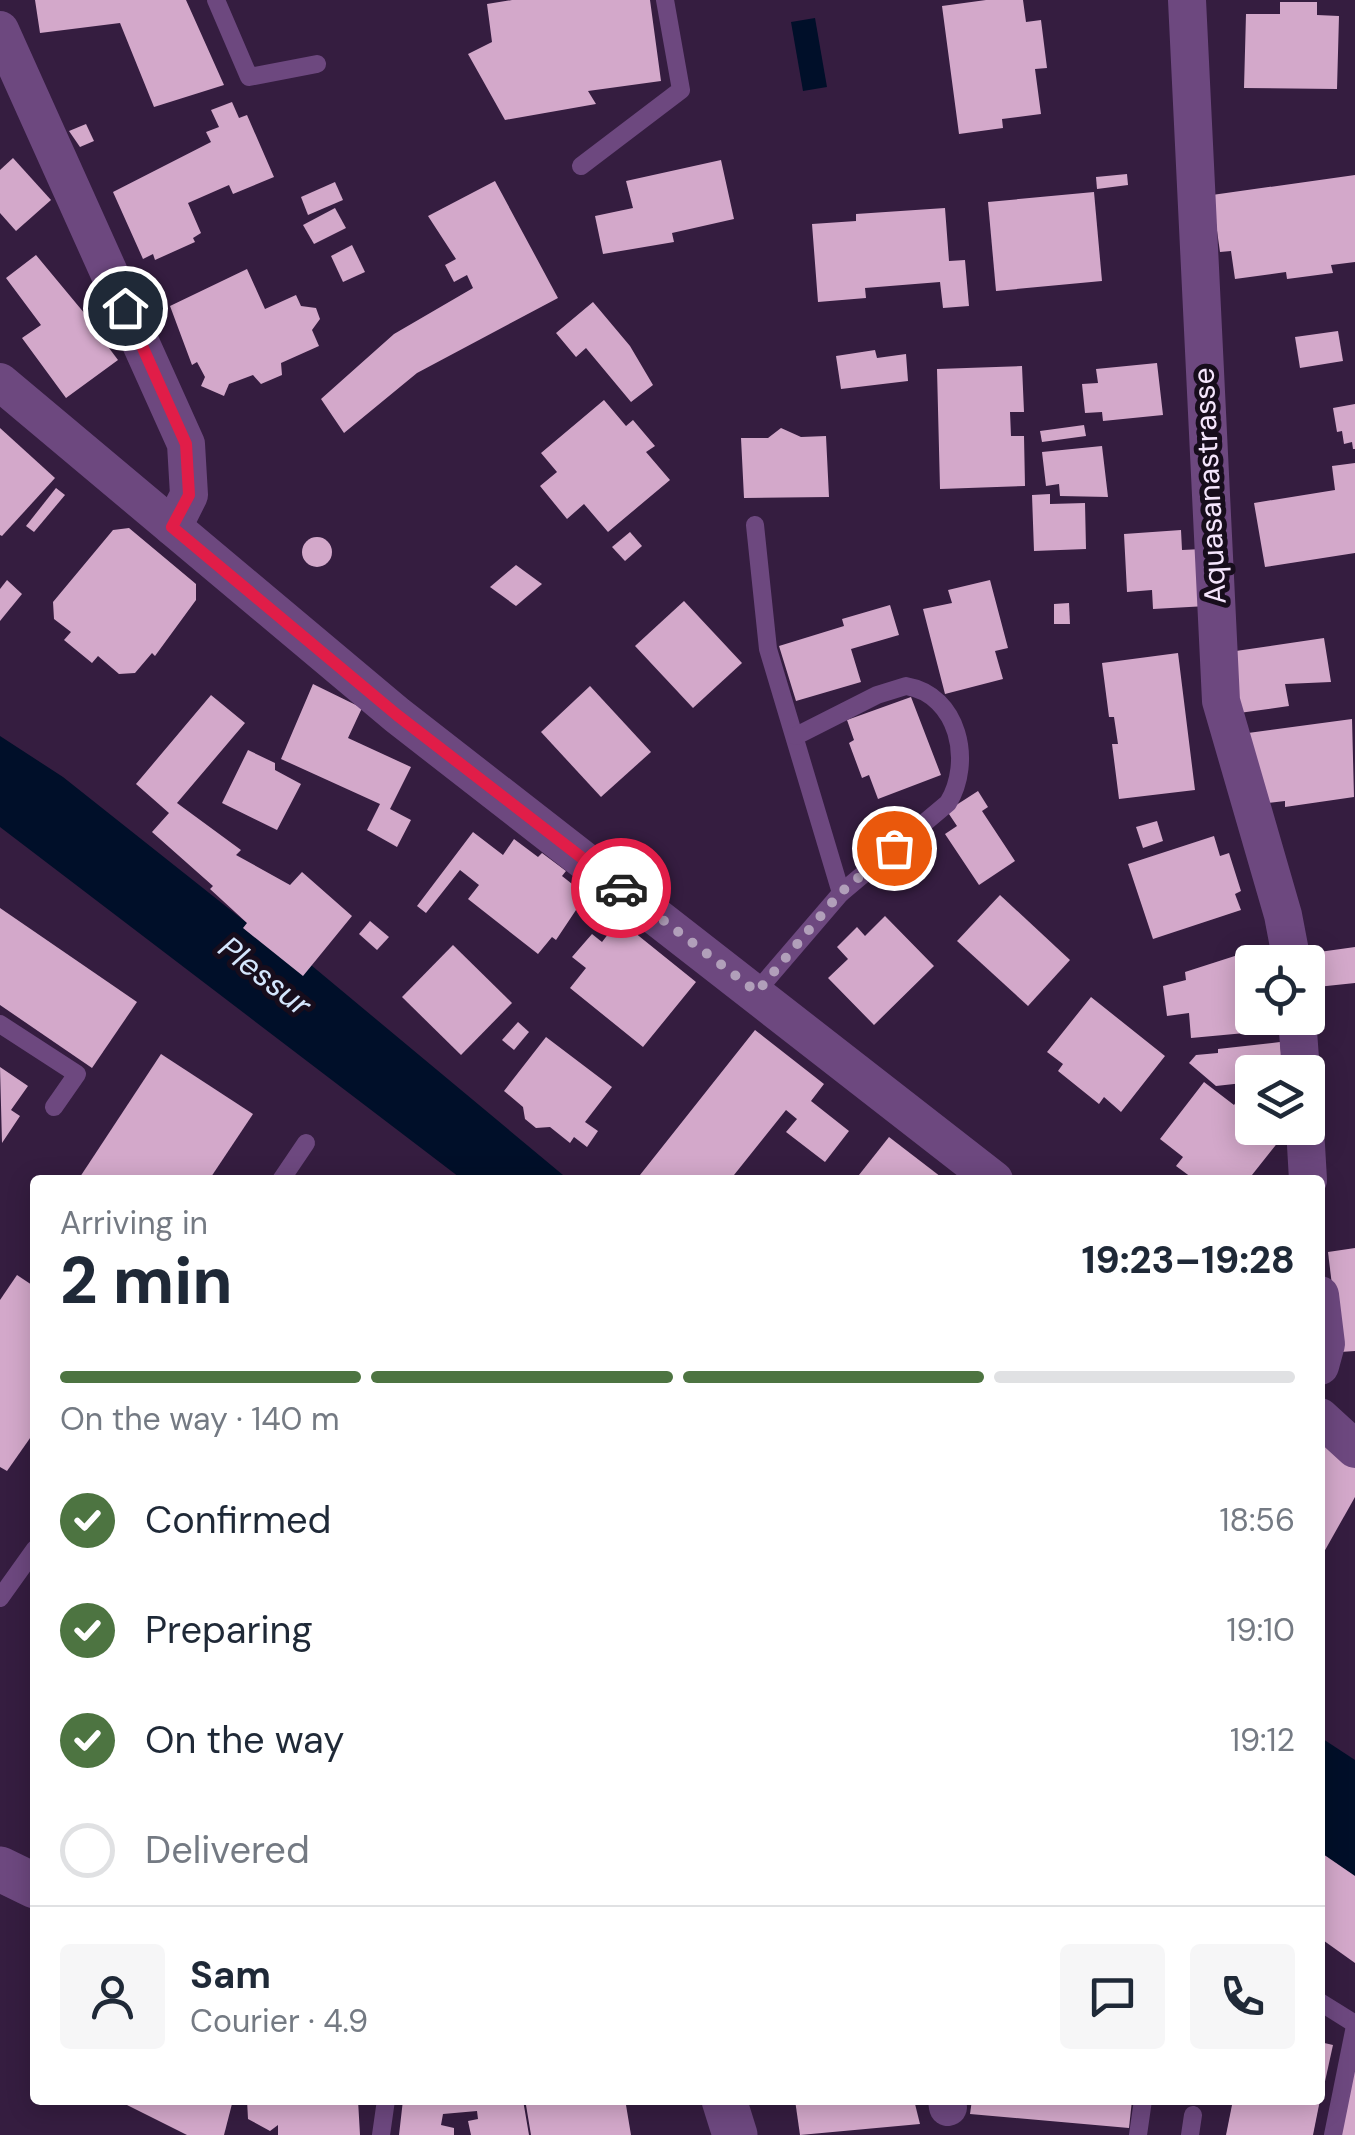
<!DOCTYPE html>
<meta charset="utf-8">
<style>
:root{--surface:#fff;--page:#f6f6f7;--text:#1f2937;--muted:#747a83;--line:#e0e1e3;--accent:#4d7441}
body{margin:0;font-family:"DM Sans",sans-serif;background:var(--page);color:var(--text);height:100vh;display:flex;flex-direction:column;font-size:38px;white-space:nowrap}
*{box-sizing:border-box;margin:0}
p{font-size:32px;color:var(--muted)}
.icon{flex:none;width:55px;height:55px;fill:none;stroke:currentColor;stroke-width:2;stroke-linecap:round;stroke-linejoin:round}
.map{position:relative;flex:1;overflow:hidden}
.sheet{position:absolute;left:30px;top:1175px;width:1295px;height:930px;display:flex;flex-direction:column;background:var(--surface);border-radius:10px;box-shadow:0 5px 25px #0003}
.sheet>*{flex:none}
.buttons{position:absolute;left:1235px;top:945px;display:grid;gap:20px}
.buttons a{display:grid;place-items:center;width:90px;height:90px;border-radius:10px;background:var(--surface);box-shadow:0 5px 25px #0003;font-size:50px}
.pin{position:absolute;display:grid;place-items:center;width:85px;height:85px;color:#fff;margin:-42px;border:5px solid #fff;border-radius:50%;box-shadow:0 2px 10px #0007}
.courier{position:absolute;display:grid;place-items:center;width:100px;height:100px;margin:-50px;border:8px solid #e11d48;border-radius:50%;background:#fff;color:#222;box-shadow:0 2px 12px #0007}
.head em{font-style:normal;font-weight:800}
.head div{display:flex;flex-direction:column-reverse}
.head{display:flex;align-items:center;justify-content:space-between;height:170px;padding:0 30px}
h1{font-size:65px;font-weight:800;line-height:75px}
.bar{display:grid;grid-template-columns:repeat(4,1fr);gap:15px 10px;align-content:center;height:120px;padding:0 30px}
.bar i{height:12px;border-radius:8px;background:var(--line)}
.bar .active{background:var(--accent)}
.bar p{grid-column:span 4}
.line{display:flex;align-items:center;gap:25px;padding:0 30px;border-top:2px solid var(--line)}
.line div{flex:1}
.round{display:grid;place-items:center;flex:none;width:105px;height:105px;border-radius:10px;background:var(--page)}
ol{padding:0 30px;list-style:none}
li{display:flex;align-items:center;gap:30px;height:110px}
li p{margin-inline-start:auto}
li .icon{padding:10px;border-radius:50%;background:var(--accent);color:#fff;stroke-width:4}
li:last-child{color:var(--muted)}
li i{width:55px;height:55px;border:5px solid var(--line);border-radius:50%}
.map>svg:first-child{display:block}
.water{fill:#000f29}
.building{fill:#d3a8ca}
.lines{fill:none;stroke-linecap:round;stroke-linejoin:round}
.service{stroke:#6d487f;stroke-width:18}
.minor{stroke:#6d487f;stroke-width:38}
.tertiary{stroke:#6d487f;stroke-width:45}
.done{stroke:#b19fba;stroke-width:10;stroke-dasharray:0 18}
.route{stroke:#e11d48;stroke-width:12}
.labels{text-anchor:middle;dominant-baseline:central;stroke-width:10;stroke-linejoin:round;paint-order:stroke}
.street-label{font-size:30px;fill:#f4e5fc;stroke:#170d1c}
.water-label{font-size:32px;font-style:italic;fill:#d4e6fd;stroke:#170d1c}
</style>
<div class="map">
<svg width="1355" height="2135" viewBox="0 0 1355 2135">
<rect width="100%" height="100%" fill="#351d40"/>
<g class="water">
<path d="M815,18L827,87L803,91L791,22Z"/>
<path d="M0,736L63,777L247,923L311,965L569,1180H463L0,827Z"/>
<path d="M1320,1737L1355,1760V1876L1320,1852Z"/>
</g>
<g class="building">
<path d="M35,0H186L224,85L154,107L120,23L40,33Z"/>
<path d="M512,0H650L661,81L588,91L596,104L505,120L468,54L492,42L487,4Z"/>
<path d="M986,0H1023L1026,22L1041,20L1047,68L1035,69L1041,114L1002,119L1003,128L959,134L942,6Z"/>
<path d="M1280,2H1317V15L1339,16L1337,89L1244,88L1246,14H1280Z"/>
<path d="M232,102L239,118L247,115L274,177L233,194L229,185L188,203L201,233L193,238L195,242L155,260L153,254L143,259L113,192L211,142L206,132L219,127L211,110Z"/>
<path d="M86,124L94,141L80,147L69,131Z"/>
<path d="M13,158L51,200L16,231L0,213V170Z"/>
<path d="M721,160L734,219L672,233L674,242L603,254L595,216L633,208L626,181Z"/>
<path d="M1127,174L1128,185L1097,189L1096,177Z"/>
<path d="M1355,175V262L1331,265L1333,273L1287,279L1286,272L1235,279L1231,251L1220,252L1212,195Z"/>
<path d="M495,181L558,298L417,373L344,433L321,399L394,334L473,288L467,275L454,282L445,265L456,259L428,216Z"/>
<path d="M335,182L343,200L308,215L301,197Z"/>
<path d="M1094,192L1102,281L996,291L988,202Z"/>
<path d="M335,208L346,228L314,244L303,225Z"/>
<path d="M945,208L949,261L965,260L969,306L943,308L940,282L865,288L866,298L818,302L812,224L856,221V214Z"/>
<path d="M352,245L365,272L343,282L331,256Z"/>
<path d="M36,255L90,320L98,314L112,334L103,340L118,360L66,398L22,338L41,325L6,278Z"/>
<path d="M247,269L265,309L296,295L301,306L316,308L320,319L312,330L319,346L281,363L282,375L261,384L253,375L229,384L224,396L201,386L205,377L197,362L192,365L170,306Z"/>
<path d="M593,302L630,346L653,385L631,402L586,348L576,357L556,333Z"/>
<path d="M1338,331L1343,361L1300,368L1295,337Z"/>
<path d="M875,350L877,358L906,354L908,381L841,389L836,356Z"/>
<path d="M1157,363L1163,415L1103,421L1102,412L1085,413L1082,384L1098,383L1096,369Z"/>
<path d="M1022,366L1024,412H1010L1011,436H1024L1025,486L940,489L937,369Z"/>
<path d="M604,400L626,426L633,420L655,446L646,452L670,480L608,532L584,504L567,519L540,486L557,472L541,453Z"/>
<path d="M1355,404V449H1353L1352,442L1344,444L1342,431L1337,432L1333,408Z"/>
<path d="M1084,425L1086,436L1042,442L1040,431Z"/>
<path d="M0,428L55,478L2,536L0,535Z"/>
<path d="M781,428L801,437L826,436L829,497L744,498L741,438H768Z"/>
<path d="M1102,446L1108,497L1060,496L1059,484L1046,486L1042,452Z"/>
<path d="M1355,463V553L1265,567L1254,503L1335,490L1332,466Z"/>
<path d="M56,488L65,495L34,532L26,526Z"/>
<path d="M1050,494V504L1085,503L1086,549L1034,551L1032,495Z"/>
<path d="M129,528L196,584V600L155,656L152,653L135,673L119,674L98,656L92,663L64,640L71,632L54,619L53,602L113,530Z"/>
<path d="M1181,530L1182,550L1203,549L1207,606L1153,609L1152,590L1127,592L1124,534Z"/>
<path d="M630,532L642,546L625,561L612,547Z"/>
<circle cx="317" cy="552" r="15"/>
<path d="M516,565L542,584L516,606L490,587Z"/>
<path d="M7,580L22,594L0,621V589Z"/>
<path d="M990,580L1008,648L995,651L1003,679L945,694L923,609L952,603L948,590Z"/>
<path d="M684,601L742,663L693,708L635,646Z"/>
<path d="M1069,603L1070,624H1054V604Z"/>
<path d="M890,605L899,635L851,649L861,682L796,701L779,646L844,626L842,619Z"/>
<path d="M1324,638L1331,682L1285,684L1289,706L1239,713L1229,652Z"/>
<path d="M1178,653L1195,790L1119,799L1112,744H1118L1114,717H1109L1102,663Z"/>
<path d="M313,684L362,708L348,738L411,767L390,809L411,820L397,847L367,830L380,804L281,759Z"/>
<path d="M590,686L651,752L601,797L541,732Z"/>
<path d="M211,695L245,723L177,803L241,850L236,855L290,885L302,872L352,916L303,976L243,928L247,923L210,889L213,886L152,832L169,813L136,784Z"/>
<path d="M911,697L941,775L878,799L869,775L862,778L849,743L854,740L847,720Z"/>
<path d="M1352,719L1354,797L1285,807V801L1258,804L1248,733Z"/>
<path d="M248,750L275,763V770L301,784L277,830L222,803Z"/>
<path d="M978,791L988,807L982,811L1015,861L979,885L945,834L957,826L947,811Z"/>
<path d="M1157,821L1163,841L1143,848L1136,827Z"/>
<path d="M473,832L503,855L514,839L538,857L542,853L566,871L562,876L586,895L556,940L552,937L538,954L468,899L479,885L460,870L426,913L417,906Z"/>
<path d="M1214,836L1220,856L1229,853L1241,891L1235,894L1241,910L1153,939L1128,864Z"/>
<path d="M1000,895L1070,960L1028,1006L957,941Z"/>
<path d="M0,908L137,1002L92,1068L0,1005Z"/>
<path d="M885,916L934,966L874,1025L828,978L848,959L837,947L857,927L865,936Z"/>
<path d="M619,920L696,982L643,1047L570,988L586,968L572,957L592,934L602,942Z"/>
<path d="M370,921L389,937L377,950L359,934Z"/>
<path d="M453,945L512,1003L461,1055L402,997Z"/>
<path d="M1269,945L1270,962H1252V1018H1276L1277,1030L1191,1038L1189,1013L1167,1016L1163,986L1186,980L1185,972Z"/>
<path d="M1355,947V983L1317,987L1312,953Z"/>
<path d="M1091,997L1165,1056L1121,1112L1104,1097L1099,1104L1058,1071L1063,1064L1047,1052Z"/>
<path d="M518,1022L529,1032L514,1050L502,1040Z"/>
<path d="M755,1030L824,1084L811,1101L849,1131L825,1162L786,1132L797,1119L786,1110L730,1180H636Z"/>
<path d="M546,1037L612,1087L585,1122L598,1131L587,1147L574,1137L570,1143L550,1127L536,1128L525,1119L523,1107L504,1091Z"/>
<path d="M1280,1042L1283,1072H1252V1082L1216,1086L1189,1063L1196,1055L1218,1053V1049Z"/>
<path d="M161,1054L253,1114L209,1180H78Z"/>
<path d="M0,1067L28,1086L11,1110L20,1116L2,1143Z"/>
<path d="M1204,1082L1234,1105L1238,1099L1252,1111L1249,1118L1252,1128H1261L1279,1141L1248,1180H1195L1176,1166L1183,1157L1160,1139Z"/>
<path d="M889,1137L945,1180H855Z"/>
<path d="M1355,1248V1351L1340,1352L1328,1252Z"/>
<path d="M17,1275L35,1287V1431L7,1471L0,1467V1300Z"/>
<path d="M1320,1440L1355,1467V1497L1324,1552L1320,1550Z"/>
<path d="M1320,1852L1355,1876V1963L1320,1938Z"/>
<path d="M1355,2016V2135H1332Z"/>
<path d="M1320,2042L1333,2045L1322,2095H1320Z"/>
<path d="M117,2100H233L224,2135H187Z"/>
<path d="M247,2100H358L360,2135H278V2125L270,2131L248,2119Z"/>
<path d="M403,2100H523L529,2135H471L468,2121L478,2119L477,2111L443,2114L441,2125L454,2128V2135H399Z"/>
<path d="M561,2100H632L633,2104L626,2105L631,2135H531L526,2105Z"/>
<path d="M795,2100H914L920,2124L800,2135Z"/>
<path d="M972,2100H1132L1129,2128L970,2114Z"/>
<path d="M1233,2100H1320L1313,2135H1226Z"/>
</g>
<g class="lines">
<g class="service">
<path d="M216,0L249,77L317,64"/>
<path d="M581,166L681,90L665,0"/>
<path d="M755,525L768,649L841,893L757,991"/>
<path d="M796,736L877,695L906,686C959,695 973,762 948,803L841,893"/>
<path d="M0,1024L77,1074L54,1107"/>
<path d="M281,1180L306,1143"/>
<path d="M0,1598L35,1549"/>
<path d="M1320,2002L1355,2024"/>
<path d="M381,2135L386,2100"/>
<path d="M1138,2135L1143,2100"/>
<path d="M1190,2135L1193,2115"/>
<path d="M1333,2135L1355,2026"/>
</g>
<g class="minor">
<path d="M1187,0L1221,701L1283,915L1292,962"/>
<path d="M0,30L186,444L189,495L173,527"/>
<path d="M0,382L397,715L994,1180"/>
<path d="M1297,1018L1301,1072"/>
<path d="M1305,1128L1308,1180"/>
<path d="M1320,1295L1326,1344L1320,1366"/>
<path d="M1320,1417L1355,1449"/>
<path d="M947,2100L948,2107"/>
</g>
<g class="tertiary">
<path d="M0,1869L35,1886"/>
<path d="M724,2100L735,2135"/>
</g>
</g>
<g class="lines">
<path class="done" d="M621,888L757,992L840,893L894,848"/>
<path class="route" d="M125,308L186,444L189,495L172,527L397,715L621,888"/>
</g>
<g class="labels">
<g class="street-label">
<text transform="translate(1209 486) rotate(-93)">Aquasanastrasse</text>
</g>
<g class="water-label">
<text transform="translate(265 976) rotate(38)">Plessur</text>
</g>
</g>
</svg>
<div class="buttons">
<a><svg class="icon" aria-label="locate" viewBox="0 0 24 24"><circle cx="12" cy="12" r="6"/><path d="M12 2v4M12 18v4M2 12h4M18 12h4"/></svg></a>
<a><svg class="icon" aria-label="layers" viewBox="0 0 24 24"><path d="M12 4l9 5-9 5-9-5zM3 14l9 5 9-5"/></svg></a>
</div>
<div class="pin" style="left:894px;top:848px;background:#ea580c"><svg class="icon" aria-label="bag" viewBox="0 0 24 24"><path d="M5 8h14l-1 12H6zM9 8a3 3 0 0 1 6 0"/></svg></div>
<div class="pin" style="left:125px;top:308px;background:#1f2937"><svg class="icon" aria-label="home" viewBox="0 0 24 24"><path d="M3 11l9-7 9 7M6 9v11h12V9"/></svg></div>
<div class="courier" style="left:621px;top:888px"><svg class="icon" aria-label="car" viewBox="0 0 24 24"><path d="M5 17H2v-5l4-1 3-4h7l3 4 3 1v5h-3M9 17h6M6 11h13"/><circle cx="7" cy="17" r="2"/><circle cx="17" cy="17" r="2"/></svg></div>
<section class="sheet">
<div class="head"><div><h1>2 min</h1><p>Arriving in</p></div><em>19:23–19:28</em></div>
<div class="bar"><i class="active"></i><i class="active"></i><i class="active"></i><i></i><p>On the way · 140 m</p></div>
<ol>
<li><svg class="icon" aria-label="check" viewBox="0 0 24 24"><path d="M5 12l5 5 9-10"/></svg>Confirmed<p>18:56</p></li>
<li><svg class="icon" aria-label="check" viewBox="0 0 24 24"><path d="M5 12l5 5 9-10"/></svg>Preparing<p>19:10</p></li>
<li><svg class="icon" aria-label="check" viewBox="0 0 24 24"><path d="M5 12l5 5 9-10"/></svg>On the way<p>19:12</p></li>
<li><i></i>Delivered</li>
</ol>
<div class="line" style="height:180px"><a class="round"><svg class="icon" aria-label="person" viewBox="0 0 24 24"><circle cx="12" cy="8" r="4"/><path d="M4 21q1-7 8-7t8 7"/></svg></a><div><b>Sam</b><p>Courier · 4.9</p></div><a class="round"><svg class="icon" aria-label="chat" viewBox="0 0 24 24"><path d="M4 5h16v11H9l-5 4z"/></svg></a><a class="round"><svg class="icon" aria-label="phone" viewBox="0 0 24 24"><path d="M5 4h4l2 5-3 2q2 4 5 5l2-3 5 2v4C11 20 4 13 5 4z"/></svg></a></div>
</section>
</div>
